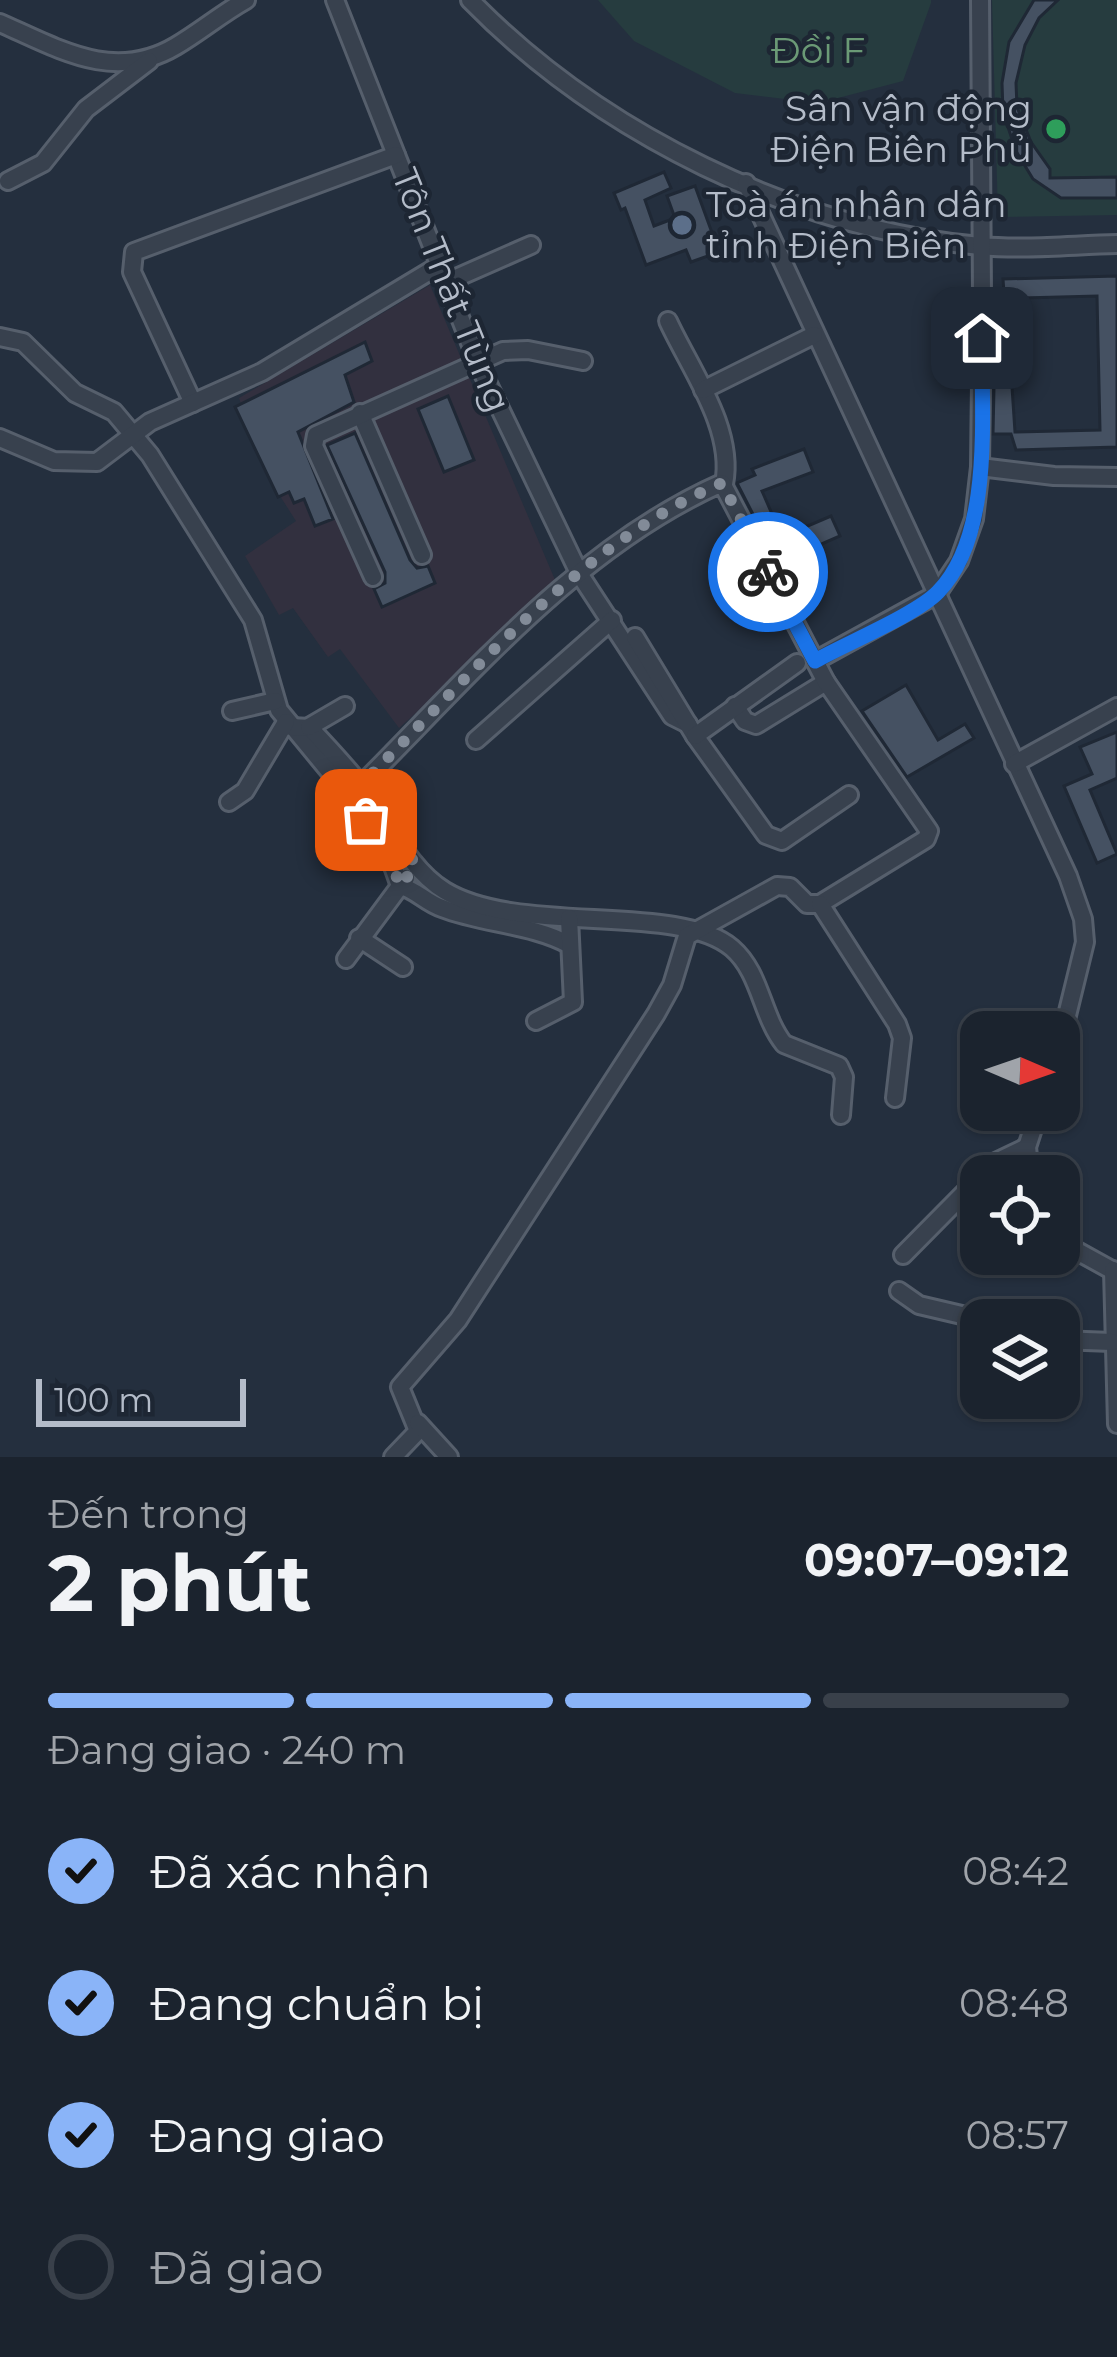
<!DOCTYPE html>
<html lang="vi">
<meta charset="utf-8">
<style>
:root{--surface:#1b232e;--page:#242b36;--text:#f1f3f6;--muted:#a0a4aa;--line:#39404a;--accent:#8ab4f8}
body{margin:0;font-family:Montserrat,sans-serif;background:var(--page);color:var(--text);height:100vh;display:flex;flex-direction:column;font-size:45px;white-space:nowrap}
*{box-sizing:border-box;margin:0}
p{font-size:39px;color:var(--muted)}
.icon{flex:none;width:66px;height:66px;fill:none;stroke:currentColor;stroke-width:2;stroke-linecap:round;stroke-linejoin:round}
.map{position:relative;height:1457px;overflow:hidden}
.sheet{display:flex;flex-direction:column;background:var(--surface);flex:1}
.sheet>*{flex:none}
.needle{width:78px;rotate:92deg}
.tools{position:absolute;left:960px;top:1011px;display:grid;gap:24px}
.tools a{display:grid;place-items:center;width:120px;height:120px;border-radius:24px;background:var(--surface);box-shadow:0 3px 9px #0004,0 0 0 3px var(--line);font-size:60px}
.scale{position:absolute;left:36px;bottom:30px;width:210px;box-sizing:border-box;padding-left:12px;border:6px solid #b4bcc9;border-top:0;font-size:33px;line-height:42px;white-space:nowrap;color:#b4bcc9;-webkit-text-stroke:9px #1d2633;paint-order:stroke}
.pin{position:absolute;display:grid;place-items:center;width:102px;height:102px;color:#fff;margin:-51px;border-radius:24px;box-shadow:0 6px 18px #0006}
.courier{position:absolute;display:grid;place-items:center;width:120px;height:120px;margin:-60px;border:9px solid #1a73e8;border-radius:50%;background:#fff;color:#222;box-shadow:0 3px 15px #0007}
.summary em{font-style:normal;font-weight:700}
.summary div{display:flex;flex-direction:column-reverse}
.summary{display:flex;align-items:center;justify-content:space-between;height:204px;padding:0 48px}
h1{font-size:78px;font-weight:700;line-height:90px}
.bar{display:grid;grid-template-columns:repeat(4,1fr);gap:18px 12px;align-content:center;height:144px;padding:0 48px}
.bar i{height:15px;border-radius:9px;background:var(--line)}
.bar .current{background:var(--accent)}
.bar p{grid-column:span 4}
ol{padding:0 48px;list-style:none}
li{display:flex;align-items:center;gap:36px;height:132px}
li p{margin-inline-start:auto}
li .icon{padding:12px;border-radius:50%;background:var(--accent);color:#111;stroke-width:4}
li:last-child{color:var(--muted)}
li i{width:66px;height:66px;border:6px solid var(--line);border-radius:50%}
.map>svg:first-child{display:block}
.medical{fill:#32303f}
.green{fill:#263c3f}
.building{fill:#455162;stroke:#1f2835;stroke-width:3}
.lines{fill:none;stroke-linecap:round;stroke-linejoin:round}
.minor-casing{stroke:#565f6c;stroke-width:22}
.minor{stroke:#38414e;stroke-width:16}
.done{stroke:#828b98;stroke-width:12;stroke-dasharray:0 21.6}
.route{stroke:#1a73e8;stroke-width:15}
.leisure-dot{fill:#2e9e5b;stroke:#1d2633;stroke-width:4.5}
.service-dot{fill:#5c6f8a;stroke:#1d2633;stroke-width:4.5}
.labels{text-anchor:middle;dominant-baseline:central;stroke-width:9;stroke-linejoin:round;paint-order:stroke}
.park-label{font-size:36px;fill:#6b9a76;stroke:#1d2633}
.poi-label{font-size:36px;fill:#b4bcc9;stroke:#1d2633;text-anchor:end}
.street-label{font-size:36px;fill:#b4bcc9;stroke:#1d2633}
</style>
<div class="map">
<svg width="1117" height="1457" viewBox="0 0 1117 1457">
<rect width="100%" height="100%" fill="#242f3e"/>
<path class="medical" d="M430,285L558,587L399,728L340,649L328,657L293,608L279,615L245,556L296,521L264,471L239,398Z"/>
<g class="green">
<path d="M598,0H931V3L903,81L819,103L735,93L634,41Z"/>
<path d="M992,0H1117V215L998,217Z"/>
</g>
<g class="building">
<path d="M1034,0H1058L1039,18L1025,45L1016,83L1017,107L1031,142L1050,169V178L1117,177V198H1061L1033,179L1016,151L1003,112L1002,83L1009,42Z"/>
<path d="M664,172L671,188L645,200L654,226L675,218L667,196L695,186L719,252L691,262L686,250L646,265L625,208L621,210L614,193Z"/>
<path d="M1117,276V447L1016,450L1011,434H993L994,387H1012L1015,432L1100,430L1097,296L1023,298L1027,335L1007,337L1003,279Z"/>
<path d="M365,342L372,361L345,375L354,402L298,432L333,519L315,526L304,499L294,503L289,492L278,497L235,407Z"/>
<path d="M448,396L474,460L444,472L418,409Z"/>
<path d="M355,433L410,560L417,568L428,566L435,583L382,607L374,589L385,583V572L327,445Z"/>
<path d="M804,449L813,472L762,491L782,537L831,516L840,536L778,563L737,483L755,475L752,469Z"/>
<path d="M906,685L938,740L965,724L974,738L907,777L862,711Z"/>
<path d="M1117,732V778L1090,790L1117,854L1097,863L1064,786L1092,774L1080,747Z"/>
</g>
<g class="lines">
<defs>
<g id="minor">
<path d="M335,0L478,363L580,575L672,716L688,724"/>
<path d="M470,0C600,133 794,229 980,246C1025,250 1072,245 1117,244"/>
<path d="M0,23C59,49 114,83 176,46C200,32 221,14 246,0"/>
<path d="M8,181L43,163L86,109L149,61"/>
<path d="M746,183L1068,876L1083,919L1085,942L1059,1048"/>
<path d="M447,282L531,245"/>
<path d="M668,321C690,369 735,429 724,484"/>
<path d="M0,337L23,342L75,393L114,412L150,455L253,620L279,710L353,800L390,858L400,886C415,889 426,903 442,908C483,924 532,924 570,945"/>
<path d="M703,390L814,335"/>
<path d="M193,403L132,272L134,252L396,155"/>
<path d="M360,413L422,555"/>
<path d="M0,438L54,461L97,462L150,422L262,372L440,265"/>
<path d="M980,467L1054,476L1117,477"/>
<path d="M373,577L314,446L316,435L503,351L528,350L583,361"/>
<path d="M635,637L695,736L766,835L782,841L849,795"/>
<path d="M815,661L937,594L959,561L974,519L980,467L982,295L980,0"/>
<path d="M735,706L745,721L756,725L826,682"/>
<path d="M232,711L275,701"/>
<path d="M291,727L310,728C327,746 344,764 359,783C387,818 407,868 445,891C519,936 678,902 732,948C761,973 761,1015 784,1044L839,1066L844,1077L841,1115"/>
<path d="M309,727L345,706"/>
<path d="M695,736L797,663"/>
<path d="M476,740L612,620"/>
<path d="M1014,764L1117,707"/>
<path d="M361,785C470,676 579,546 722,483L826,682L929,831L926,839L820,904H807L790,887L777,886L687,936L672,985L656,1014L458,1320L400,1387L418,1431L393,1457"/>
<path d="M229,802L245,791L286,722"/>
<path d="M820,904L897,1024L902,1038L895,1098"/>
<path d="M359,938L403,967"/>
<path d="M346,959L406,878"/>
<path d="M536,1021L573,1002L569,918"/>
<path d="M1030,1176L1027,1147L1039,1110"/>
<path d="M1059,1234L1077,1251L1117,1273"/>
<path d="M903,1255L994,1163L1027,1147"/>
<path d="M1113,1270L1117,1424"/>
<path d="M899,1291L919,1305L983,1320"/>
<path d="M1059,1340L1112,1342"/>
<path d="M418,1423L449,1457"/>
</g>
</defs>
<use href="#minor" class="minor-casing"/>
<use href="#minor" class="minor"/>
</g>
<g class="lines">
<path class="done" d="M366,820L390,858L400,886L416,865L361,785C467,679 582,542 722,483L768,572"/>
<path class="route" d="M768,572L815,661C845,644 917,614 938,592C994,535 981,412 982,338"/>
</g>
<circle class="leisure-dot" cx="1056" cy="129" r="12"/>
<circle class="service-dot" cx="682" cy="225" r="12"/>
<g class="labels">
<g class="park-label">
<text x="818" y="50">Đồi F</text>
</g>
<g class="poi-label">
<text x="1032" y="108">Sân vận động<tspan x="1032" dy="41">Điện Biên Phủ</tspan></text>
<text x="706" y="204" text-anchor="start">Toà án nhân dân<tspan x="706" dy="41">tỉnh Điện Biên</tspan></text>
</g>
<g class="street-label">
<text transform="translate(452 290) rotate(68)">Tôn Thất Tùng</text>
</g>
</g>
</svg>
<div class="tools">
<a><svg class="needle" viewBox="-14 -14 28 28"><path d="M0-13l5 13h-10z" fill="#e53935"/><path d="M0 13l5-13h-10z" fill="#a0a4aa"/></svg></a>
<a><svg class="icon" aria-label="locate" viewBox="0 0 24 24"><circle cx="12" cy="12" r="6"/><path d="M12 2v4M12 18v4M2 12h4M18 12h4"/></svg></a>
<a><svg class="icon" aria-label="layers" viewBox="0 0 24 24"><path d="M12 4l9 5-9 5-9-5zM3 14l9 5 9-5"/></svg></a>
</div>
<div class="scale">100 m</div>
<div class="pin" style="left:366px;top:820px;background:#ea580c"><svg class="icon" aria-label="bag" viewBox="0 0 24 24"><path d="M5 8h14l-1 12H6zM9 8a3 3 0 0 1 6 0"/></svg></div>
<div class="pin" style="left:982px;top:338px;background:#1f2937"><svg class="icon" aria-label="home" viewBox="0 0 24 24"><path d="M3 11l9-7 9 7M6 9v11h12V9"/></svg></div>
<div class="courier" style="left:768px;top:572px"><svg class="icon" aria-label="bike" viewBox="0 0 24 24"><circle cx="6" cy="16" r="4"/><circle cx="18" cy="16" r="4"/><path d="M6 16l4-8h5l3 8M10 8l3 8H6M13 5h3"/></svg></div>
</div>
<section class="sheet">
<div class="summary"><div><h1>2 phút</h1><p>Đến trong</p></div><em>09:07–09:12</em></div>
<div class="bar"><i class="current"></i><i class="current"></i><i class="current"></i><i></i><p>Đang giao · 240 m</p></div>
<ol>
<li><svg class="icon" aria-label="check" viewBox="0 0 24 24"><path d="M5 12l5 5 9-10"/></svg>Đã xác nhận<p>08:42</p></li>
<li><svg class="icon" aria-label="check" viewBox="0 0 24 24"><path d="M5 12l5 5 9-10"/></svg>Đang chuẩn bị<p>08:48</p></li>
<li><svg class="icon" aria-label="check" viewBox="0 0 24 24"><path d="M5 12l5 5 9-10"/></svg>Đang giao<p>08:57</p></li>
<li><i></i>Đã giao</li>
</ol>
</section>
